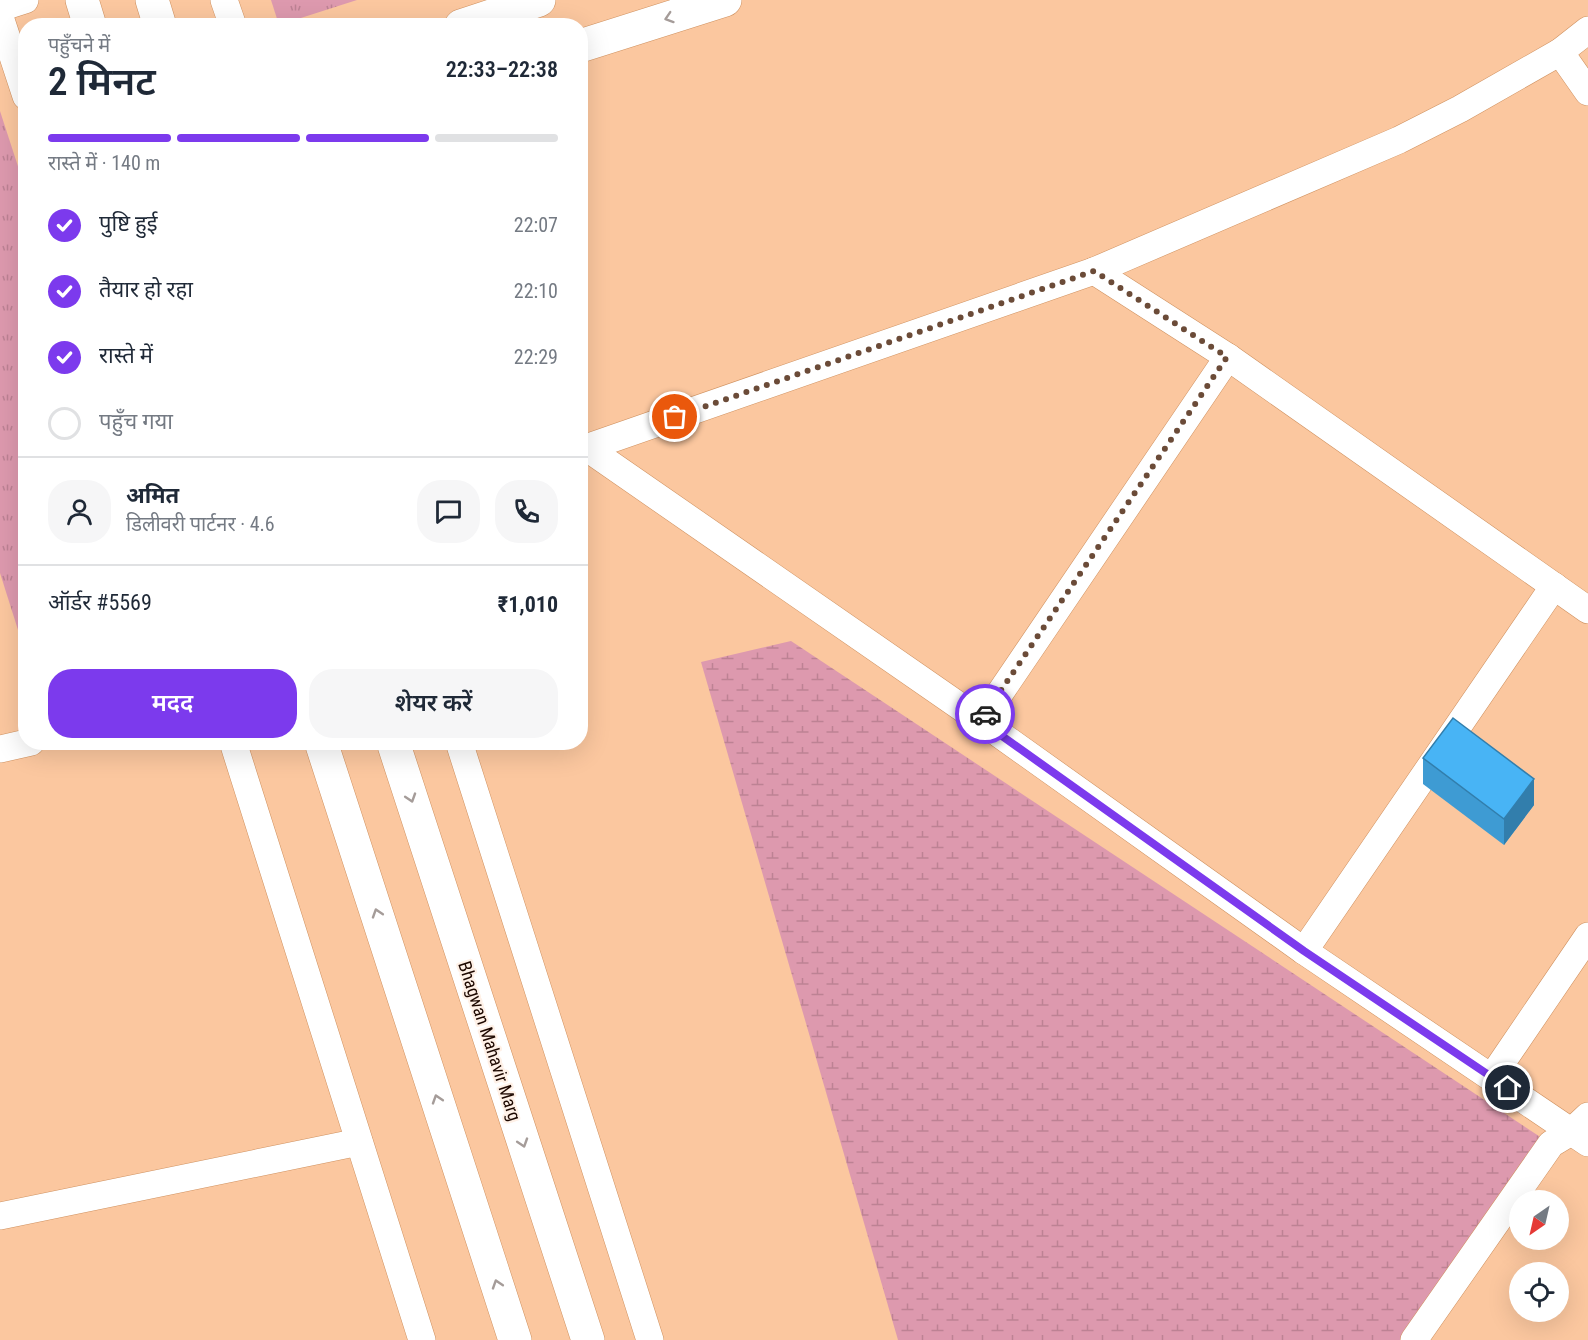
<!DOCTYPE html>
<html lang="hi">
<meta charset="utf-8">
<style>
:root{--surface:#fff;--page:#f6f6f7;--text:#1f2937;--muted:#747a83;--line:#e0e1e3;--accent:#7c3aed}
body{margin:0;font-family:"Roboto Condensed","Noto Sans Devanagari",sans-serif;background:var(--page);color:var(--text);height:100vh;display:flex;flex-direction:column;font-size:22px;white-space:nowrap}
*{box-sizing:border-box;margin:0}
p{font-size:20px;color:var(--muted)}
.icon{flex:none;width:33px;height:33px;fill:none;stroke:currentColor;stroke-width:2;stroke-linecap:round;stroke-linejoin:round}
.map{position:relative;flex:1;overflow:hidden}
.sheet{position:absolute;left:18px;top:18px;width:570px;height:732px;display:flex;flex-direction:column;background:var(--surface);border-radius:24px;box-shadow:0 6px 24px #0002}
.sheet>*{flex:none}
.needle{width:39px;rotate:214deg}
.buttons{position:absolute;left:1509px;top:1190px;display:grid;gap:12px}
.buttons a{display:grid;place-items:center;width:60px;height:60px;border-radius:50%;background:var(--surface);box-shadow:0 6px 24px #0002;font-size:30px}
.pin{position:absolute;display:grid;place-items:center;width:51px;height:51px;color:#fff;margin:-26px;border:3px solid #fff;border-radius:50%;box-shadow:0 2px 6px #0007}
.courier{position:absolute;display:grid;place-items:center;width:60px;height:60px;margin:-30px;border:4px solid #7c3aed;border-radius:50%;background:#fff;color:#222;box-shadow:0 2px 8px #0007}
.headline em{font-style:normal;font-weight:600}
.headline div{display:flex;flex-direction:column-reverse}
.headline{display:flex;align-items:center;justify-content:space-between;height:102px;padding:0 30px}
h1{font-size:39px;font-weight:600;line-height:45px}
.bar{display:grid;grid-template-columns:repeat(4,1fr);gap:9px 6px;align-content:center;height:72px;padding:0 30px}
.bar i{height:8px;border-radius:4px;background:var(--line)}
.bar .on{background:var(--accent)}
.bar p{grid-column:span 4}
.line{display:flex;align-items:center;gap:15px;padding:0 30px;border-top:2px solid var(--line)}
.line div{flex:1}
.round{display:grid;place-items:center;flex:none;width:63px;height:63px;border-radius:24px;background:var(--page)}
ol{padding:0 30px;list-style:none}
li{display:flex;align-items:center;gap:18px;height:66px}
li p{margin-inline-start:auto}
li .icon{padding:6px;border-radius:50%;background:var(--accent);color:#fff;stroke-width:4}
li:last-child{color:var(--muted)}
li i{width:33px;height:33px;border:3px solid var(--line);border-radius:50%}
.cta{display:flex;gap:12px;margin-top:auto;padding:12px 30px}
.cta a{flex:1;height:69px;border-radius:24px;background:var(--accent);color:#fff;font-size:24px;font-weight:600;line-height:69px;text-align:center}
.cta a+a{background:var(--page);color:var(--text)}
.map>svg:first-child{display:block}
.grass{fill:url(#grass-tufts)}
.wetland{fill:url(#wetland-marsh)}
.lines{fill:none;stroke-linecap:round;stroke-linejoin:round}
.street-casing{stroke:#cf915f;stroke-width:28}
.secondary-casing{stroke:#cf915f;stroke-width:34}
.street{stroke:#fff;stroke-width:27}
.secondary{stroke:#fff;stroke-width:33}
.wall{fill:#3e9bd3}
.shaded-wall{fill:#327eac}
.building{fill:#48b4f5;stroke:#327eac;stroke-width:1.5}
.oneway{stroke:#a59c99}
.done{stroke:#6b4b38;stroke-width:6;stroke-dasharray:0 10.8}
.route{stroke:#7c3aed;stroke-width:8}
.labels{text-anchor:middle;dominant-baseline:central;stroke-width:4.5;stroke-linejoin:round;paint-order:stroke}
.street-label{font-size:18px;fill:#1d0800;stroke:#fff1e7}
</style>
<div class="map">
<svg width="1588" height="1340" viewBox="0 0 1588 1340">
<defs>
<pattern id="grass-tufts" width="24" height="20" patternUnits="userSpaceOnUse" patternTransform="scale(1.5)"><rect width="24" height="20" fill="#dd99ae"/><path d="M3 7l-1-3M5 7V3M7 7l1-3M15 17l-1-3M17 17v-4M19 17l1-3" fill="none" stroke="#bd8294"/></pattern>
<pattern id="wetland-marsh" width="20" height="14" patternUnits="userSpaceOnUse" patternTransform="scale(1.5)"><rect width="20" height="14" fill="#dd99ae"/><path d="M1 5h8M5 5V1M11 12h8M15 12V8" fill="none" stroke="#bd8294"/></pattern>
</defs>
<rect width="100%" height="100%" fill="#fbc79f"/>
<g class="grass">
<path d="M271,0H357L279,25Z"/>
<path d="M0,111L26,191L25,652L0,573Z"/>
</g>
<path class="wetland" d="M791,641L1551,1144L1410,1340H898L701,662Z"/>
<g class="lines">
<defs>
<g id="street">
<path d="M224,0L233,26"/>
<path d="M0,8L25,0"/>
<path d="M0,17L26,96"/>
<path d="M1560,52L1588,92"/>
<path d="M1094,271L1228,357L1588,610"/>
<path d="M587,448L981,721L1304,951L1588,1143"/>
<path d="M580,450L1094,271L1399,140L1460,109L1560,52L1588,30"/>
<path d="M981,721L1228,357"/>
<path d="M233,742L422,1340"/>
<path d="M459,742L650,1340"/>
<path d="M0,749L31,742"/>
<path d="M1304,951L1554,586"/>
<path d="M1492,1077L1588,936"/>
<path d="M0,1216L359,1142"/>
<path d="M1414,1340L1551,1144L1571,1132L1588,1116"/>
</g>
<g id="secondary">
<path d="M82,0L90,26"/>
<path d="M152,0L160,26"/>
<path d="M461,26L539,0"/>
<path d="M580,46L725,0"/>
<path d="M321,742L515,1340"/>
<path d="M393,742L588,1340"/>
</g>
</defs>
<use href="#street" class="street-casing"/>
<use href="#secondary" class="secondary-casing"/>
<use href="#street" class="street"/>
<use href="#secondary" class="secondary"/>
</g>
<path class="wall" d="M1423,758L1534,805L1504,845L1423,784Z"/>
<path class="shaded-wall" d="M1534,779V805L1504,845V819Z"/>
<path class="building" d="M1453,718L1534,779L1504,819L1423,758Z"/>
<defs><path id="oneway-chevron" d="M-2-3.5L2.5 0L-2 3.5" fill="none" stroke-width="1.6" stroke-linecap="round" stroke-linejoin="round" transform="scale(1.5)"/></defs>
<g class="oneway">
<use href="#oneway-chevron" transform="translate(669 18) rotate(162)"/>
<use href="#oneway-chevron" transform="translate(411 798) rotate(72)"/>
<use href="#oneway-chevron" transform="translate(377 913) rotate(-108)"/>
<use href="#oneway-chevron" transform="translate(437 1099) rotate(-108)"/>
<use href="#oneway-chevron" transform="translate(523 1143) rotate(72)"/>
<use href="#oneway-chevron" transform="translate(497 1284) rotate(-108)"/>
</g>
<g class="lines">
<path class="done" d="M675,417L1094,271L1227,357L985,714"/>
<path class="route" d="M985,714L981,721L1304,951L1508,1088"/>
</g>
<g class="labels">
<g class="street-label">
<text transform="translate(490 1041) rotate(72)">Bhagwan Mahavir Marg</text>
</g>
</g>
</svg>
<div class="buttons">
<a><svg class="needle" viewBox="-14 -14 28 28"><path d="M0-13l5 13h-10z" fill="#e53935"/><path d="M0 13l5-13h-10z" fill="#747a83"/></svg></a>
<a><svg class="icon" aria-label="locate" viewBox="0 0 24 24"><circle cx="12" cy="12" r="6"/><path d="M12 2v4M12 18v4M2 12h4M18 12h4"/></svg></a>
</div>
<div class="pin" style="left:675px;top:417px;background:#ea580c"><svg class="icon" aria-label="bag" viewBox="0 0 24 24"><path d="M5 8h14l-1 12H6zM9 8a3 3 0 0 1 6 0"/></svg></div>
<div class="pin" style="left:1508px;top:1088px;background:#1f2937"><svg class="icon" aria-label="home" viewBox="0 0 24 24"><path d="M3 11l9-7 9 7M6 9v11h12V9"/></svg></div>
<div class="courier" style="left:985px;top:714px"><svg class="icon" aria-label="car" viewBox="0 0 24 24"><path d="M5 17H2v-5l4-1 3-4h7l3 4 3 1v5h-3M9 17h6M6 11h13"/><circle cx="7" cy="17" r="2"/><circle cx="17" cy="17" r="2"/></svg></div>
<section class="sheet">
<div class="headline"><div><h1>2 मिनट</h1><p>पहुँचने में</p></div><em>22:33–22:38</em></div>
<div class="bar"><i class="on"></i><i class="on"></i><i class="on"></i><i></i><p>रास्ते में · 140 m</p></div>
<ol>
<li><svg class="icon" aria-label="check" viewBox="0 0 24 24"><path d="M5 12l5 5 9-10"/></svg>पुष्टि हुई<p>22:07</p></li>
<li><svg class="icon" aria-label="check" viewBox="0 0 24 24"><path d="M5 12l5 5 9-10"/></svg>तैयार हो रहा<p>22:10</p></li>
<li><svg class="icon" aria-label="check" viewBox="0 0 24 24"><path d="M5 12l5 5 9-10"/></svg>रास्ते में<p>22:29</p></li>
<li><i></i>पहुँच गया</li>
</ol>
<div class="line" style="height:108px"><a class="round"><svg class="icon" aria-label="person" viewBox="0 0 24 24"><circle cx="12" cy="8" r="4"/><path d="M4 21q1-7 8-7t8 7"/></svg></a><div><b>अमित</b><p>डिलीवरी पार्टनर · 4.6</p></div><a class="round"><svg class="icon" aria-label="chat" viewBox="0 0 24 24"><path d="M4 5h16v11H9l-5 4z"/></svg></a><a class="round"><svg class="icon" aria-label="phone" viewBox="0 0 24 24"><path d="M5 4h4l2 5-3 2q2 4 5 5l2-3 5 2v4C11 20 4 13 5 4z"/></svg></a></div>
<div class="line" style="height:78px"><div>ऑर्डर #5569</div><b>₹1,010</b></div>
<div class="cta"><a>मदद</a><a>शेयर करें</a></div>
</section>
</div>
